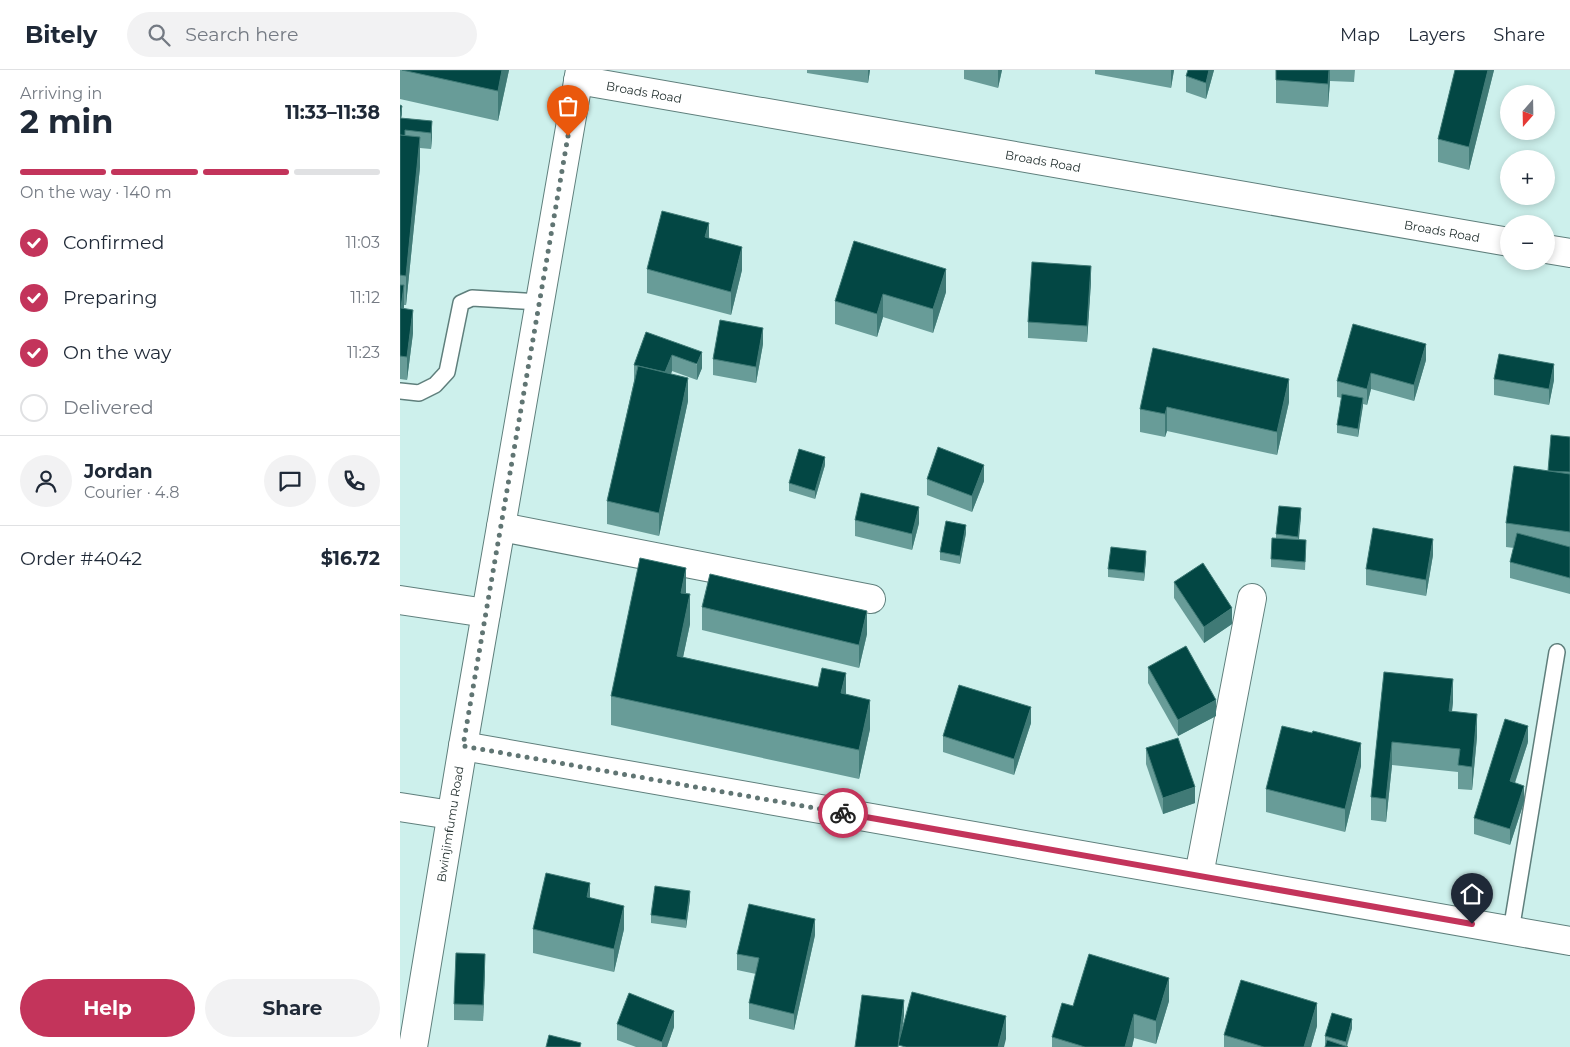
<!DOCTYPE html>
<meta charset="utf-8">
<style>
:root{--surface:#fff;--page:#f2f2f3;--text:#1f2937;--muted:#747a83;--line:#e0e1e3;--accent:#c3345b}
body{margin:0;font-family:Montserrat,sans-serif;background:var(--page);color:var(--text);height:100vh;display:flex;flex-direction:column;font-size:19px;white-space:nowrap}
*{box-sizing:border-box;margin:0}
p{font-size:16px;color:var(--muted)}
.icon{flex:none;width:28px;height:28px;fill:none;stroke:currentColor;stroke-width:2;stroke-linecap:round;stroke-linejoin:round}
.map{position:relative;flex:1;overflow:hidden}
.side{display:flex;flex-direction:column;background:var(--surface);width:400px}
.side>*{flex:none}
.needle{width:32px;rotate:200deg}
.tools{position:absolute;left:1100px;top:15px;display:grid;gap:10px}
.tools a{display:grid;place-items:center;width:55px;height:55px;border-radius:50%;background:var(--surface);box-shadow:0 2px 8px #0003;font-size:25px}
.pin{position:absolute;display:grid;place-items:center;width:42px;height:42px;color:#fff;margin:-51px -21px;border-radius:50% 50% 50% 0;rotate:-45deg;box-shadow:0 0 5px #0007}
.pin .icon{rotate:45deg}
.courier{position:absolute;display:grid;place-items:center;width:50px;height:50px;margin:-25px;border:4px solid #c3345b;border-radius:50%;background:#fff;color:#222;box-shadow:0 1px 6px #0007}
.head em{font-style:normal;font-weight:700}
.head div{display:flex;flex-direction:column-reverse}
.head{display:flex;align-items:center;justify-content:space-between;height:85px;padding:0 20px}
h1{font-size:32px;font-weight:700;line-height:38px}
.bar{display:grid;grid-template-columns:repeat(4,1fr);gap:8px 5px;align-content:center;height:60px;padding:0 20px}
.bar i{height:6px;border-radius:4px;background:var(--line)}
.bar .on{background:var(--accent)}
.bar p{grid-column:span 4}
.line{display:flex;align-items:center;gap:12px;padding:0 20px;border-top:1px solid var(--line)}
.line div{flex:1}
.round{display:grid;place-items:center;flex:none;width:52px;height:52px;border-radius:26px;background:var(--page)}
ol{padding:0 20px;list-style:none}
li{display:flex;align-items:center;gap:15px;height:55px}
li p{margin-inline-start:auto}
li .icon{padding:5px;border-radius:50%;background:var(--accent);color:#fff;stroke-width:4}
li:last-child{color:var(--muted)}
li i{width:28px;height:28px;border:2px solid var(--line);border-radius:50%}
.action{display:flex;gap:10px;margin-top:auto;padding:10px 20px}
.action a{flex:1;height:58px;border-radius:30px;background:var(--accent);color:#fff;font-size:20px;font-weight:700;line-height:58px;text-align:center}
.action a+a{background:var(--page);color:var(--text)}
header{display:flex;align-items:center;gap:30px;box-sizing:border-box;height:70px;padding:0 25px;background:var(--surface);border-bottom:1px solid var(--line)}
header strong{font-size:24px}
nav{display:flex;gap:28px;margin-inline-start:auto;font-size:18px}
.search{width:350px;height:45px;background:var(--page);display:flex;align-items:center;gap:12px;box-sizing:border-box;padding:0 18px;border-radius:28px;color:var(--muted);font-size:19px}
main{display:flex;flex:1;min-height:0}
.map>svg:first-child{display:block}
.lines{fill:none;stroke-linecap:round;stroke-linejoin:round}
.service-casing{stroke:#5f7f7c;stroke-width:18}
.minor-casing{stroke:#5f7f7c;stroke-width:30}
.service{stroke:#fff;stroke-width:15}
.minor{stroke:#fff;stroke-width:28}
.wall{fill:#689c98}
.shaded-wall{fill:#407a76}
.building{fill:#034744;stroke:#407a76}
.done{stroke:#607573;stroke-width:5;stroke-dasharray:0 9}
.route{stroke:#c3345b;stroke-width:6}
.labels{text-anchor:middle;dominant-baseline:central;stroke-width:5;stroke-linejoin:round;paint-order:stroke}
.street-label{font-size:12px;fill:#263332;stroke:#fff}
</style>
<header>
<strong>Bitely</strong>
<div class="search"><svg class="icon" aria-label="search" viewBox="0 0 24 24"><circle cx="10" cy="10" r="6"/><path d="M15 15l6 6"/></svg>Search here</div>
<nav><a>Map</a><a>Layers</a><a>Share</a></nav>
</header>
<main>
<section class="side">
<div class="head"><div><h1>2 min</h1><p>Arriving in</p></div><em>11:33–11:38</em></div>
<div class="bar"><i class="on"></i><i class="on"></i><i class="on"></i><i></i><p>On the way · 140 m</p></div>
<ol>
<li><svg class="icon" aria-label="check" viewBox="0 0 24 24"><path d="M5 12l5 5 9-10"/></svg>Confirmed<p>11:03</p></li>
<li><svg class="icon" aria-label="check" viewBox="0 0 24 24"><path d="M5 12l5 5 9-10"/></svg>Preparing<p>11:12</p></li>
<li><svg class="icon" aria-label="check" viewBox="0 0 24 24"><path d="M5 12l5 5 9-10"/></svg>On the way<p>11:23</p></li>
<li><i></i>Delivered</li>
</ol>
<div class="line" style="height:90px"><a class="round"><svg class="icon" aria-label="person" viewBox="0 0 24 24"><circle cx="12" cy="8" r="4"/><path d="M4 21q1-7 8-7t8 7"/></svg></a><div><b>Jordan</b><p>Courier · 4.8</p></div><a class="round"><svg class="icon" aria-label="chat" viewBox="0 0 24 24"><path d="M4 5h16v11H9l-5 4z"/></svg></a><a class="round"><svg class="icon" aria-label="phone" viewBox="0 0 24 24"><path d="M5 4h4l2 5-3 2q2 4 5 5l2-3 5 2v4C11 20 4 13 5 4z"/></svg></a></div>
<div class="line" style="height:65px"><div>Order #4042</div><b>$16.72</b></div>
<div class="action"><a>Help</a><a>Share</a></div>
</section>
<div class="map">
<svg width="1170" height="977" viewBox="0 0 1170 977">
<rect width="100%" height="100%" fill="#cdf0ec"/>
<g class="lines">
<defs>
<g id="service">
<path d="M0,321L19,323L35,315L47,302L61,233L72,228L140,232"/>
<path d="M1111,861L1157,582"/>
</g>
<g id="minor">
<path d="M178,10L1109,172"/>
<path d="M1146,179L1170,183"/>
<path d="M101,457L471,529"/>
<path d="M0,530L86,543"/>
<path d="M63,676L1170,871"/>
<path d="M0,737L51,745"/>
<path d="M799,805L852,528"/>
<path d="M13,977L63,676L180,0"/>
</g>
</defs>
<use href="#service" class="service-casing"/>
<use href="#minor" class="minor-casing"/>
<use href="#service" class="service"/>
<use href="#minor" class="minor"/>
</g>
<g class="wall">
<path d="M0,0H109L98,51L0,29Z"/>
<path d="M407,0H470L468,13L407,3Z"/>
<path d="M564,0H602L598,18L564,9Z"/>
<path d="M695,0H774L771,18L695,4Z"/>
<path d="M814,0L806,29L786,22V6Z"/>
<path d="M876,0H955L954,12L930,11L928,37L876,33Z"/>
<path d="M1055,0H1094L1069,100L1038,92V69Z"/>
<path d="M0,35L2,44L1,48L32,51V67L31,79L20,78V97L6,235H4V239L13,263L7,310L0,309Z"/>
<path d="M454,171L546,222L533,263L483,247L477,267L435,254V231Z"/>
<path d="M247,199L342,200L331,245L247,223Z"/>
<path d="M691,212L687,272L628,268V252Z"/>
<path d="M246,262L302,298L297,310L272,301L271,304L288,331L259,466L207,454V431L234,311V295Z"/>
<path d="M363,274L356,313L313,305V289Z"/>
<path d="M1026,290L1014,331L971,319L967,335L963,334L958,367L937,363V355L942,328L937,327V311Z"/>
<path d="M1094,309L1154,310L1149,335L1094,325Z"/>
<path d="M889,332L877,385L767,361L765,367L740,362V339Z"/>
<path d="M1170,367V524L1110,508V492L1114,478L1106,477V453L1148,401Z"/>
<path d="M425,395L415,429L389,421V413Z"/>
<path d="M527,409L584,411L572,442L527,425Z"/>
<path d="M901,446L899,470L906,478L905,500L871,497V489L876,468V464Z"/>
<path d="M455,450L519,453L512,480L455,466Z"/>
<path d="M566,463L560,494L540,490V482Z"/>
<path d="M1033,485L1026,526L966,515V499Z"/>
<path d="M746,489L744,511L708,507V499Z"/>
<path d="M774,512L832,554L804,573L774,528Z"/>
<path d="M286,524L290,554L283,587L446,624L470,659L459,709L211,655V626Z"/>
<path d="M302,537L467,564L459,598L302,560Z"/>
<path d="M748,597L816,646L778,666L748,613Z"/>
<path d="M984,602L1053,632L1052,641L1077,667L1072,720L1058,719V702L992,695L986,752L971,750V727Z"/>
<path d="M631,653L614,705L543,682V666Z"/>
<path d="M912,663L961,696L945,762L866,742V719Z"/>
<path d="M1128,672L1115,713L1124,732L1110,775L1074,764V748Z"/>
<path d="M746,678L795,733L763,744L746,694Z"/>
<path d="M190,828L224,859L214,902L133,883V859Z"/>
<path d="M290,829L286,858L251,853V845Z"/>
<path d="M415,865L394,960L349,949V933L356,904L337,900V884Z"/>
<path d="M85,900L83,951L54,950V934Z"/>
<path d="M769,931L756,974L734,968L732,977H652V967L673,936Z"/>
<path d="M217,954L274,957L267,977H236L217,970Z"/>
<path d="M917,956L911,977H824V965Z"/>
<path d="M952,958L947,977L925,974V966Z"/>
</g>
<g class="shaded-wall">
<path d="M102,0H109L98,51V21Z"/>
<path d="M468,0H470L468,13Z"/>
<path d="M598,0H602L598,18Z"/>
<path d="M771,0H774L771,18Z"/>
<path d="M809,0H814L806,29V13Z"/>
<path d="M929,0H930V11L928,37V14Z"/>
<path d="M1088,0H1094L1069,100V77Z"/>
<path d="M2,36V44L0,54V46Z"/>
<path d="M32,51V67L31,79V63Z"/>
<path d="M20,67V97L6,235V206Z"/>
<path d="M309,153V177L305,167Z"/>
<path d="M342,177V200L331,245V222Z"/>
<path d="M691,196V212L687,272V256Z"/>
<path d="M546,199V222L533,263V239Z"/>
<path d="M4,215V239L1,238Z"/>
<path d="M483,224V247L477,267V244Z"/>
<path d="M13,240V263L7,310V287Z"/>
<path d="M363,258V274L356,313V297Z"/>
<path d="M1026,274V290L1014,331V315Z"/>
<path d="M302,282V298L297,310V294Z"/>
<path d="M272,285V301L264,321V305Z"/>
<path d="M1154,294V310L1149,335V319Z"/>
<path d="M971,303V319L967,335V319Z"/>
<path d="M288,308V331L259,466V443Z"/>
<path d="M889,309V332L877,385V362Z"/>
<path d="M963,328V336L958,367V359Z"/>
<path d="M767,337V361L765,367V344Z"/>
<path d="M425,387V395L415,429V421Z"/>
<path d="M584,395V411L572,442V426Z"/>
<path d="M519,437V453L512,480V464Z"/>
<path d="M901,438V446L898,475V467Z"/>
<path d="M566,455V463L560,494V486Z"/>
<path d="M1033,469V485L1026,526V510Z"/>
<path d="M746,481V489L744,511V503Z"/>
<path d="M286,498V527L281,523Z"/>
<path d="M290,524V554L277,616V586Z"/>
<path d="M832,538V554L804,573V557Z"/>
<path d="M467,541V564L459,598V575Z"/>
<path d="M446,603V633L441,623Z"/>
<path d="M1053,609V632L1049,664V641Z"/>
<path d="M470,630V659L459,709V680Z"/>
<path d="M816,630V646L778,666V650Z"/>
<path d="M631,637V653L614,705V689Z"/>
<path d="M1077,644V667L1072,720V697Z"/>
<path d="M1128,656V672L1110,727V711Z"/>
<path d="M992,672V695L986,752V729Z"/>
<path d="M961,673V696L945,762V739Z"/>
<path d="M1124,716V732L1110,775V759Z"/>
<path d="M795,717V733L763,744V728Z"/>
<path d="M190,813V836L187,827Z"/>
<path d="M290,821V829L286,858V850Z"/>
<path d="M224,836V859L214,902V879Z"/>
<path d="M415,849V865L394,960V944Z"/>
<path d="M85,884V900L83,951V935Z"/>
<path d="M769,908V931L756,974V951Z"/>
<path d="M504,930V946L500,976L498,975Z"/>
<path d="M917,933V956L911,977H904Z"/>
<path d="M274,941V957L267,977H262V972Z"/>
<path d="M734,944V968L732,977H725Z"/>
<path d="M606,946V969L604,977H598Z"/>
<path d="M952,949V958L946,977V972Z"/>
</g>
<g class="building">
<path d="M2,0H102L98,21Z"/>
<path d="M788,0H809L806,13L786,6Z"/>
<path d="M876,0H929L928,14L876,10Z"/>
<path d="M1055,0H1088L1069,77L1038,69Z"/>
<path d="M0,35L2,36L0,46Z"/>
<path d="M0,48L32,51L31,63L5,60V66L0,65Z"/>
<path d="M0,65L20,67L6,206L0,205Z"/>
<path d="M262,141L309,153L305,167L342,177L331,222L247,199Z"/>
<path d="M454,171L546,199L533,239L483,224L477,244L435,231Z"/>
<path d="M632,192L691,196L687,256L628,252Z"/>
<path d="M0,215H4L1,238L13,240L7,287L0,286Z"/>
<path d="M320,250L363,258L356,297L313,289Z"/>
<path d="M953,254L1026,274L1014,315L971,303L967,319L937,311Z"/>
<path d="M246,262L302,282L297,294L272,285L265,302L234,295Z"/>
<path d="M753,278L889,309L877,362L767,337L765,344L740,339Z"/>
<path d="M1099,284L1154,294L1149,319L1094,309Z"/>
<path d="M238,296L288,308L259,443L207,431Z"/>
<path d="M942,324L963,328L958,359L937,355Z"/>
<path d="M1151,365L1170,367V402L1148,401Z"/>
<path d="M538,377L584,395L572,426L527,409Z"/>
<path d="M399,379L425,387L415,421L389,413Z"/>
<path d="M1114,396L1170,404V462L1106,453Z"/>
<path d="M461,423L519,437L512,464L455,450Z"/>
<path d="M879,436L901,438L898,467L876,464Z"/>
<path d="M546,451L566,455L560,486L540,482Z"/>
<path d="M973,458L1033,469L1026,510L966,499Z"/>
<path d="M1117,463L1170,477V508L1110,492Z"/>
<path d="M872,468L906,470L905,492L871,489Z"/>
<path d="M711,477L746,481L744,503L708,499Z"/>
<path d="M240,488L286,498L281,523L290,524L277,586L418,617L422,598L446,603L441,623L470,630L459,680L211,626Z"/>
<path d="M803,493L832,538L804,557L774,512Z"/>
<path d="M310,504L467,541L459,575L302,537Z"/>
<path d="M786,576L816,630L778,650L748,597Z"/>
<path d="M984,602L1053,609L1049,641L1077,644L1072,697L1058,695L1060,679L992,672L986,729L971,727Z"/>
<path d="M559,615L631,637L614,689L543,666Z"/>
<path d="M1105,649L1128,656L1110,711L1124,716L1110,759L1074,748Z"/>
<path d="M882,656L912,663L913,661L961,673L945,739L866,719Z"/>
<path d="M778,668L795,717L763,728L746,678Z"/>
<path d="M146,803L190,813L187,827L224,836L214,879L133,859Z"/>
<path d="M255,816L290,821L286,850L251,845Z"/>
<path d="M349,834L415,849L394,944L349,933L359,888L337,884Z"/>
<path d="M56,883L85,884L83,935L54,934Z"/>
<path d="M689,884L769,908L756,951L734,944L725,977H685L652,967L662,933L673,936Z"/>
<path d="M841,910L917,933L904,977H864L824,965Z"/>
<path d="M512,922L606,946L598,977H506L498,975Z"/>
<path d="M229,923L274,941L262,972L217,954Z"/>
<path d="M462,925L504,930L498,977H455Z"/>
<path d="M932,943L952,949L946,972L925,966Z"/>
<path d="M149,965L181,973L180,977H146Z"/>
<path d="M927,970L948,977H925Z"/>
</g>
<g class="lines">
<path class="done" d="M168,66L63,676L443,743"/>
<path class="route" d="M443,743L1072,854"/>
</g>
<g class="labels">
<g class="street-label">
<text transform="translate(244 22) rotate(10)">Broads Road</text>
<text transform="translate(643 91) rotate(10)">Broads Road</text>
<text transform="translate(1042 161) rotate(10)">Broads Road</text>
<text transform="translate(50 754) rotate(-81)">Bwinjimfumu Road</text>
</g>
</g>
</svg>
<div class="tools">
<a><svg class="needle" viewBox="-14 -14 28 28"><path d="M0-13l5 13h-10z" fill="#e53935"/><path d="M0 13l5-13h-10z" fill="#747a83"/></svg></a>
<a>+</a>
<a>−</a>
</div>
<div class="pin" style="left:168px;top:66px;background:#ea580c"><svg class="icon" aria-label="bag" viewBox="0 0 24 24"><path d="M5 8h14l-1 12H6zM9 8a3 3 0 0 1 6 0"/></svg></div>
<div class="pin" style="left:1072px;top:854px;background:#1f2937"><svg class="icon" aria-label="home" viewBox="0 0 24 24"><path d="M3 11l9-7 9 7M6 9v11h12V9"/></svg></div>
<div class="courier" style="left:443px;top:743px"><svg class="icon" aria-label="bike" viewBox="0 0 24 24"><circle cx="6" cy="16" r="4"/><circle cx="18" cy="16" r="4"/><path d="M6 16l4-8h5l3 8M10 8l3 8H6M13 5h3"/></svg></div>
</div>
</main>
